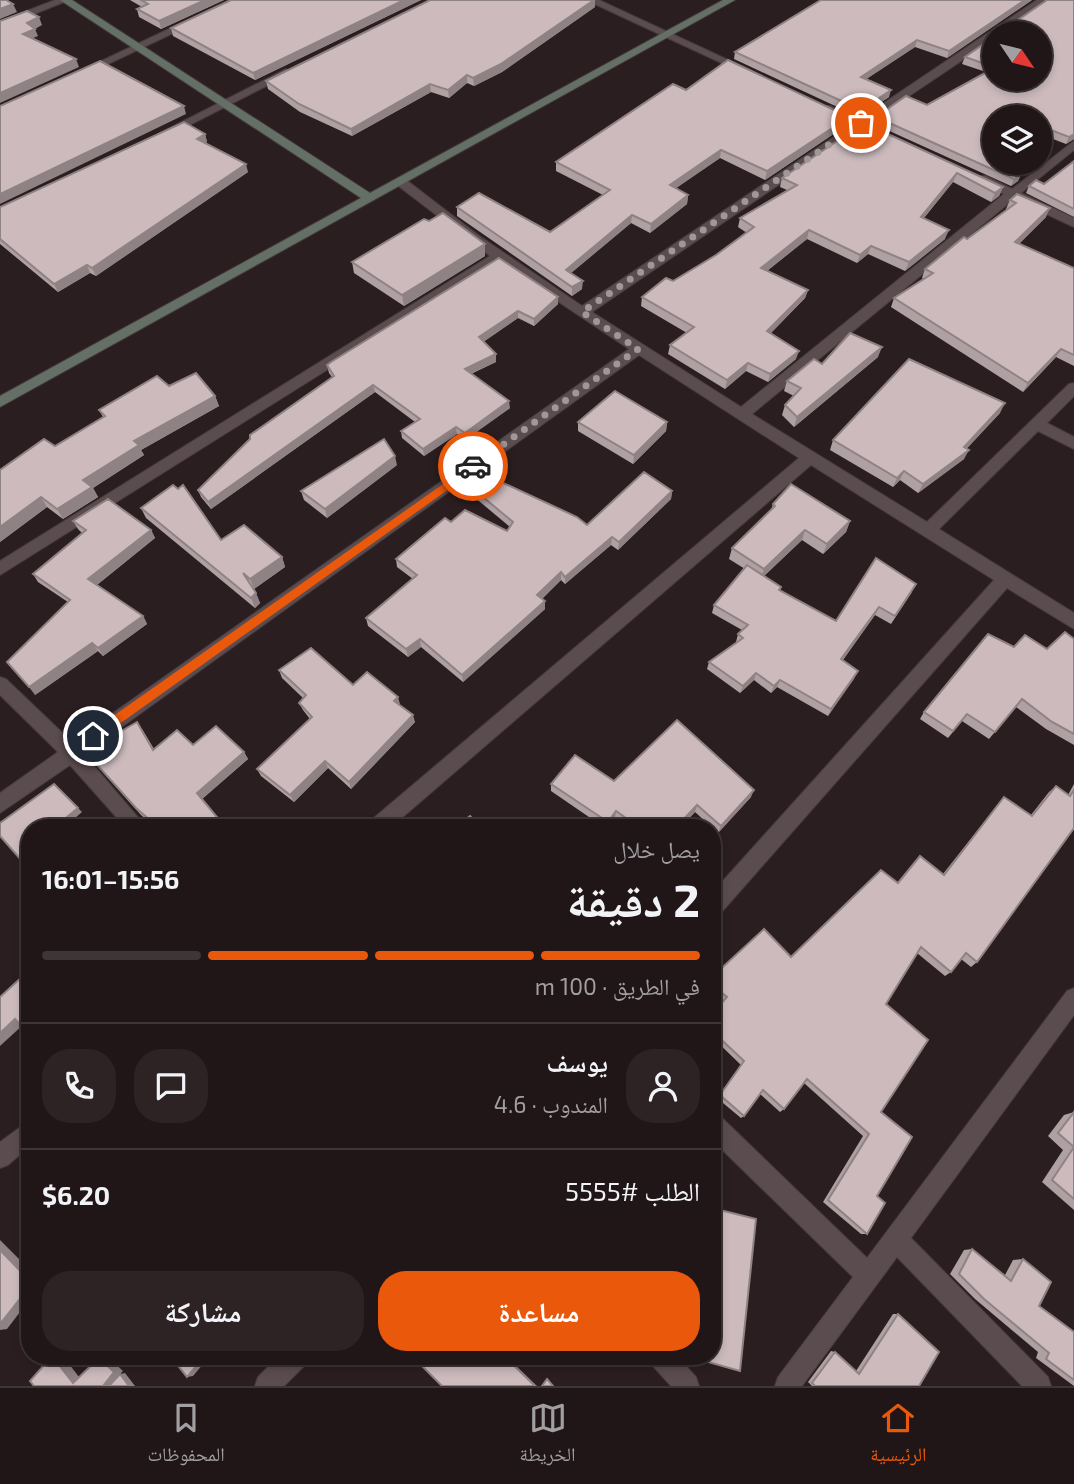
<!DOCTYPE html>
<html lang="ar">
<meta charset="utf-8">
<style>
:root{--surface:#201618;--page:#2d2325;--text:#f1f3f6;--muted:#a29fa2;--line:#3d3537;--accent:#ea580c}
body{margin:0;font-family:"Exo 2","Noto Naskh Arabic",sans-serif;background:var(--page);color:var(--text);direction:rtl;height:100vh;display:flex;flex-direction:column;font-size:26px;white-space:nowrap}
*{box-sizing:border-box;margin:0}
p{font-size:23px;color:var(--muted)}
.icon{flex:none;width:38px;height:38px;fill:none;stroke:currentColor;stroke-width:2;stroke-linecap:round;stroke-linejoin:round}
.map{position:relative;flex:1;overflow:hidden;direction:ltr}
.sheet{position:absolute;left:21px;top:819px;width:700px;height:546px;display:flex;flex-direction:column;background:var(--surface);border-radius:28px;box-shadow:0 4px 10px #0003,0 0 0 2px var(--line);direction:rtl}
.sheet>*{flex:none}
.needle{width:46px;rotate:125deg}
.tools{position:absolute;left:982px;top:21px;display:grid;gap:14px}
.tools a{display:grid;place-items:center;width:70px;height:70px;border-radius:50%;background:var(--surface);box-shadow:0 4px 10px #0003,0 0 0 2px var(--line);font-size:35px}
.pin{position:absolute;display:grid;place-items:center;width:60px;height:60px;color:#fff;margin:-30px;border:4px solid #fff;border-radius:50%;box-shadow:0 2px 7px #0007}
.courier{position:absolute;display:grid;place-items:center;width:70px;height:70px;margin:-35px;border:5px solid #ea580c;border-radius:50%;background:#fff;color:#222;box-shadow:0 2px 9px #0007}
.summary em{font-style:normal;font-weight:700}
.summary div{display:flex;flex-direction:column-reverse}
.summary{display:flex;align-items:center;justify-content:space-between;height:119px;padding:0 21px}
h1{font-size:46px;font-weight:700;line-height:52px}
.bar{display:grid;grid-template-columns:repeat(4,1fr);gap:10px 7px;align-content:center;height:84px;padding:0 21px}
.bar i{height:9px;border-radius:5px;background:var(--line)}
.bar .active{background:var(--accent)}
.bar p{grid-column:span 4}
.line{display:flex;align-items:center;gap:18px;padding:0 21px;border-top:2px solid var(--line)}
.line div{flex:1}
.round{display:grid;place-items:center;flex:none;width:74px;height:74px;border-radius:28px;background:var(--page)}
.primary-button{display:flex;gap:14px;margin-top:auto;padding:14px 21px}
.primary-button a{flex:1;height:80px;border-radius:28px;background:var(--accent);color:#fff;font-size:28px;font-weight:700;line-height:80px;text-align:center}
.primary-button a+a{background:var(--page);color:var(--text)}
.menu{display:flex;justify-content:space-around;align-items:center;height:98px;border-top:2px solid var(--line);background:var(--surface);font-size:19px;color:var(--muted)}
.menu a{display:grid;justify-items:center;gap:4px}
.menu .active{color:var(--accent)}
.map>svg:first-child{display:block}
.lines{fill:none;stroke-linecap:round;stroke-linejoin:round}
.street-casing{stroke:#443a3c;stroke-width:2}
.secondary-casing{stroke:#443a3c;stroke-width:2}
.street{fill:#5b4c4f;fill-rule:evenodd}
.secondary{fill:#647066;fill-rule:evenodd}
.wall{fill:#afa0a3}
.shaded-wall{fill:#8f8284}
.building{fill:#ccbabd;stroke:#8f8284;stroke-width:2}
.route{fill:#ea580c}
.done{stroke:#a19798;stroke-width:7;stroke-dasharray:0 12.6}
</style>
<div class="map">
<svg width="1074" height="1386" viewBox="0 0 1074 1386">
<rect width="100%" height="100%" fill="#2b1e20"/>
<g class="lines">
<defs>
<g id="street">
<path d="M55,0H69L0,28V21Z"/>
<path d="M230,0H243L87,74L78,72Z"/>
<path d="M586,0H599L752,71L743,73Z"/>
<path d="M1037,0H1049L1002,33H994V39L869,123L888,132V136H880L862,128L592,312L741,407L1004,194L978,182V176H986L1012,189L1074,141V150L1021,193L1074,218V227L1014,199L752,414L927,522L1069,384L1074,383V396L1047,423L1074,437V449L1038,431L939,529L1074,613V629L1007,588L719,915L712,917V893L994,580L811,465L390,828H367L369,822L799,458L639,355L84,754L147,828H126L70,765L0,813V793L58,752L0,695V677L6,679L72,742L629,349L499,262L0,575V561L490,256L397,185V179H405L478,235L582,306L853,124L822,110V106H830L860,119Z"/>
<path d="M286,69L291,72L290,74L168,136L158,134Z"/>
<path d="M1074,988V1015L911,1238L1048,1377L1051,1386H1022L897,1257L802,1386H775L778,1377L853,1277L712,1140V1113L720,1116L867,1258L1067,991Z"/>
<path d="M30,1120V1146L8,1165L0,1168V1142Z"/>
<path d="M279,1356H308L305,1365L284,1386H255L258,1377Z"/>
<path d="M649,1356H677L696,1377L699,1386H671L652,1365Z"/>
</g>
<path id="secondary" d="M60,0H72L370,193L723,0H735L0,407V396L361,198Z"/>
</defs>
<use href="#street" class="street-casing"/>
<use href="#secondary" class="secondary-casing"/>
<use href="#street" class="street"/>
<use href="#secondary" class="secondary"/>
</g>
<g class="wall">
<path d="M130,0H224L161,29L139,17L137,9L142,7Z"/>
<path d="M231,0H421L255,80L173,36L171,28Z"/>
<path d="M1032,0L947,58L915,47L866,79L889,97L859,117L734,59L735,52Z"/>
<path d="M1047,0H1074V139L1066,144L1040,134V117H994V163H1013L1008,168L1021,174L1018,181L1011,186L874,124L876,117L906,96L927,105L986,72L962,64L965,57L994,37V79H1040V33H998L999,29L1006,28Z"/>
<path d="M595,7L502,72L474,86L467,83L449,98L431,92L352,136L300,112L268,89L266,81Z"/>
<path d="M686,90L849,117L847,125L765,180L720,158L676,188L688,195L687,204L650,233L631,223L571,273L582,289L572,296L457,216V207L550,232L603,195L556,171V162Z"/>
<path d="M864,123L1003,187L999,196L991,202L953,182L924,218L945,239L905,271L868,254L857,263L807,239L767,271L808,290L805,298L771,333L796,359L768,382L746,371L725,389L668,354L670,345L687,333L641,306L642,297L673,281L716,255L747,233L738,227L740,218L787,190L780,187L782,178Z"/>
<path d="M205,134L207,142L205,143L248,172L96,276L90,273L58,292L0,244V207Z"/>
<path d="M1074,161V217L1026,193L1029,186L1044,184Z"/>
<path d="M1010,200L1046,217L1019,244L1074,268V366L1056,357L1023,392L891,307L894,298L923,279L922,278L925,269L1007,210L1006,209Z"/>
<path d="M429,221L485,244V256L404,306L354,273L352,262Z"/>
<path d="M558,297V304L534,326L518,318L483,342L496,362L471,374L510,408L465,440L457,434L424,456L402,438L401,431L415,422L375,392L211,509L201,497L198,490L332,377L329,373L327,365Z"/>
<path d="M878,357L794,427L782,415L785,405L794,396L784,391L787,381L822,364Z"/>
<path d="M169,386L215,396L219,406L141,450L144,455L93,488L98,497L63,519L47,507L0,542V470L55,446L103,417L99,410Z"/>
<path d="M1000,413L967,448L964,459L918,493L900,480L893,487L830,450L833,440Z"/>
<path d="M578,422H667L666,431L633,464L578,431Z"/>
<path d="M397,465L327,518L304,500L301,491Z"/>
<path d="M460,478L587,525L672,491L671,499L618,550L611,545L565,584L561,580L542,599L545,601V609L463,682L421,647L408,657L368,626L366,618L413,579L397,567L396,559L451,522L507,531L510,527L461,486Z"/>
<path d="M773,504L850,521L846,532L823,554L802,540L764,576L781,587L780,591L836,621L912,592L891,624L875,615L843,660L858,671L828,716L777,687L771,693L754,680L740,693L707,669L709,662L737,642H736L738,634L742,630L712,613L714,605L745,569L729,559L732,548L771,510Z"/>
<path d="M141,508L221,540L282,557L285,567L254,589L260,603L255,608L146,518Z"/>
<path d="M73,521L151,530L155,538L97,585L143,616L147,624L103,656L98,651L35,695L68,602L38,582L33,574L82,533L78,529Z"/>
<path d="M1074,639V745L1046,729L1016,707L989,739L962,721L948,738L920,719L924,712L1014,647L1047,649Z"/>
<path d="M279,670L353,685L400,704L399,705L415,722L351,789L328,768L294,802L261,776L257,769L310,719L303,710L299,703L303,698L282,678Z"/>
<path d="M142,729L154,749L193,745L244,752L248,759L202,799L226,828H157L141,815L90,757Z"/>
<path d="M614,781L751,797L718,833L695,812L680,828L676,825L674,828H630L615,818L608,828H605L551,791V784Z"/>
<path d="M1074,784V828L977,962L971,967L961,959L951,972L945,976L917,953L886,1004L877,1196L867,1234H861L823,1202L863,1136L804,1083L784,1109L780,1112L760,1094L744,1116L741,1118L717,1098L741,1065L712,1037V1014L724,1001L712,992V977L791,957L898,883L943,874L1004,797L1031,815L1049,792L1056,786L1068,795Z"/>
<path d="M1074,1112V1210L1042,1182L1063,1150L1048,1136L1064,1115Z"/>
<path d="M972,1249L1005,1275L1013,1260L1023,1259L1039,1306L1074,1332V1386L1036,1358L1038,1352L975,1299L950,1274L964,1250Z"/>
<path d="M893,1314H898L919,1386H812L808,1382L831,1351L835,1352L856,1371Z"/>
</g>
<g class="shaded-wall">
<path d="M205,0H224L161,29L159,21Z"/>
<path d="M404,0H421L255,80L253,73Z"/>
<path d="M595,0V7L502,72L474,86L473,78Z"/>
<path d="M1025,0H1032L947,58L949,51Z"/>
<path d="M13,4L17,12L0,19V9Z"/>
<path d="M39,17L42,25L35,29L38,36L26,41L23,34L27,23Z"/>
<path d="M917,40L915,47L859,84L861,77Z"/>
<path d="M76,59L79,67L0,103V93Z"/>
<path d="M467,75V83L449,98L448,90Z"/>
<path d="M430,84L431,92L352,136L351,129Z"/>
<path d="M891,90L889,97L859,117L861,110Z"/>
<path d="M184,106L186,114L0,204V194Z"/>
<path d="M849,117L847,125L765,180L767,171Z"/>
<path d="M205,134L207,142L199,147L197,139Z"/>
<path d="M1074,134V139L1066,144L1069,137Z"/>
<path d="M721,150L720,158L669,193L670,185Z"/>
<path d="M246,164L248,172L96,276L92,268Z"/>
<path d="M957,173L953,182L917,226L921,217Z"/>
<path d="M1021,174L1018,181L1011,186L1014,179Z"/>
<path d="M1003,187L999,196L991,202L995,193Z"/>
<path d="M688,195L687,204L650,233L651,224Z"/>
<path d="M1050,208L1046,217L1011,251L1015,242Z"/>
<path d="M632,215L631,223L565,278L566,270Z"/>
<path d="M809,230L807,239L759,277L761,268Z"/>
<path d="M949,230L945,239L905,271L909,262Z"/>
<path d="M485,244V256L404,306L402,295Z"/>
<path d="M871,246L868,254L857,263L860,255Z"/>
<path d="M87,265L90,273L58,292L54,284Z"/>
<path d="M583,281L582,289L572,296V287Z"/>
<path d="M808,290L805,298L765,339L767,331Z"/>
<path d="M558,297V304L534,326V319Z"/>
<path d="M518,311V318L479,345V337Z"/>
<path d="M882,347L878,357L794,427L797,417Z"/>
<path d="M1061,349L1056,357L1023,392L1028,383Z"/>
<path d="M799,351L796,359L768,382L770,374Z"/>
<path d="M496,354V362L465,376V369Z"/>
<path d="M748,363L746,371L725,389L727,380Z"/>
<path d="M373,385L375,392L211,509L208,502Z"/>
<path d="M215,396L219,406L141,450L144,455L93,488L98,497L63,519L57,509L83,480L134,441Z"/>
<path d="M509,401L510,408L465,440V433Z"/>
<path d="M1005,403L1000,413L960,456L964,447Z"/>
<path d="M667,422L666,431L633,464L634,455Z"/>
<path d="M456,427L457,434L424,456L423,449Z"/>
<path d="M969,450L964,459L918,493L923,484Z"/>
<path d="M395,456L397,465L327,518L325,509Z"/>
<path d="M904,471L900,480L893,487L897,478Z"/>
<path d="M672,491L671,499L618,550L619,542Z"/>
<path d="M41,497L47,507L0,542V527Z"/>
<path d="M850,521L846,532L823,554L827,544Z"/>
<path d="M151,530L155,538L94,587L88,579Z"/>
<path d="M805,530L802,540L761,579L764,569Z"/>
<path d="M612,537L611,545L565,584V577Z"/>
<path d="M282,557L285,567L254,589L250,579Z"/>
<path d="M561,572V580L537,603V595Z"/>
<path d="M256,593L260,603L255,608L251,598Z"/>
<path d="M545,601V609L463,682L462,675Z"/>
<path d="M879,607L875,615L838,666L841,659Z"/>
<path d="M143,616L147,624L103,656L98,648Z"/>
<path d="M420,639L421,647L408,657L406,649Z"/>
<path d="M92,643L98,651L35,695L29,687Z"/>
<path d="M858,671L854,679L828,716L831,709Z"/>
<path d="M756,673L754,680L740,693L743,686Z"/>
<path d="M780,680L777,687L771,693L774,686Z"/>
<path d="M398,697L400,704L396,708L394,701Z"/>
<path d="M413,715L415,722L351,789L349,782Z"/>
<path d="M244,752L248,759L201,800L197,793Z"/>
<path d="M325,761L328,768L294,802L290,795Z"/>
<path d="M754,790L751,797L718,833L721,826Z"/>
<path d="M697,805L695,812L679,828L681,822Z"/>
<path d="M78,808L82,812L67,825L62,821Z"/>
<path d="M616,811L615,818L607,828L608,822Z"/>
<path d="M15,1019L24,1024L0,1046V1033Z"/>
<path d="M0,1240L30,1270V1281L0,1250Z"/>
<path d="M30,1286V1299L7,1329L0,1330V1324Z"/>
<path d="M53,1356H63L82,1381L73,1383Z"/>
<path d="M205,1356H210L193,1376L187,1377Z"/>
<path d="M504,1356H506L537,1386H535Z"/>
<path d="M108,1357L123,1371L120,1374L125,1373L135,1386H103L99,1358Z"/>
</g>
<g class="building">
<path d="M0,0H6L13,4L0,9Z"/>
<path d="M141,0H205L159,21L137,9L148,4Z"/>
<path d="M231,0H404L253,73L171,28Z"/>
<path d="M430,0H594L501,64L473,78L467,75L448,90L430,84L351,129L299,104L266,81Z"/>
<path d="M821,0H1025L949,51L917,40L861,77L891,90L861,110L735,52Z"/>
<path d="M1047,0H1074V134L1069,137L1043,127L1040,131V117H994V163H1010L1005,167L1021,174L1014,179L876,117L906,96L927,105L994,68V79H1040V33H998L999,29L1006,28Z"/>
<path d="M27,11L39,17L27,23L35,29L23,34L76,59L0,93V21Z"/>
<path d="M994,37V67L965,57Z"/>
<path d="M728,60L849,117L767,171L721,150L670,185L688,195L651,224L632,215L566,270L583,281L572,287L457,207L479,193L550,232L610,190L556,162L673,84L686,90Z"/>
<path d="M100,61L184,106L0,194V106Z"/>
<path d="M184,122L205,134L197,139L246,164L92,268L87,265L54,284L0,239V207Z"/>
<path d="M864,123L1003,187L995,193L957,173L921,217L949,230L909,262L871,246L860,255L809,230L761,268L808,290L767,331L799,351L770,374L748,363L727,380L670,345L694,327L642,297L666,278L673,281L716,255L754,227L740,218L797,185L782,178Z"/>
<path d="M1074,161V209L1029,186L1036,180L1044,184Z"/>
<path d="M1017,194L1050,208L1015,242L1074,268V355L1061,349L1028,383L894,298L933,273L925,269L964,237L967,239L1016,203L1010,200Z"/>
<path d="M443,213L485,244L402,295L352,262L424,219L429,221Z"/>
<path d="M499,258L558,297L534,319L518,311L479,337L496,354L465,369L509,401L465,433L456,427L423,449L401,431L420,419L373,385L208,502L198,490L250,439V435L334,376L327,365L331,362Z"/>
<path d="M850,333L882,347L797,417L785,405L801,388L787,381L814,359L822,364Z"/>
<path d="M909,359L1005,403L964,447L969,450L923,484L904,471L897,478L833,440Z"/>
<path d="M196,373L215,396L134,441L139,445L83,480L92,487L57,509L41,497L0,527V470L44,439L55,446L105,416L99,410L157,376L169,386Z"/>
<path d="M615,391L667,422L634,455L578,422Z"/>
<path d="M384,439L395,456L325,509L301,491Z"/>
<path d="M473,469L577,517L587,525L644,472L672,491L619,542L612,537L565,577L561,572L537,595L545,601L462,675L420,639L406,649L366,618L417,575L396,559L445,518L451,522L465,510L507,531L513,522L460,478Z"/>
<path d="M791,484L850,521L827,544L805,530L764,569L732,548L775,506L773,504Z"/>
<path d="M173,485L178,489L183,485L221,540L244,525L282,557L250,579L243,573L256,593L251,598L141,508Z"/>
<path d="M108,499L151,530L88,579L143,616L98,648L92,643L29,687L7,662L70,600L33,574L86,530L73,521Z"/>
<path d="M876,558L916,584L895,616L879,607L841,659L858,671L831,709L780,680L774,686L756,673L743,686L709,662L743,638L738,634L748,625L714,605L747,565L781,587L779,590L836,621Z"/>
<path d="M1065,632L1074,639V734L1052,722L1022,699L995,732L967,714L953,731L924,712L988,634L1014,647L1025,635L1047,649Z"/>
<path d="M311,648L353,685L367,672L398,697L394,701L413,715L349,782L325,761L290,795L257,769L312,717L299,703L306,695L279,670Z"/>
<path d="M677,720L754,790L721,826L697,805L681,822L678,819L671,828H640L616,811L608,822L551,784L575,755L614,781Z"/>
<path d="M137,722L153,750L177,730L193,745L216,726L244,752L197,793L226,828H159L136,808L90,757L116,734Z"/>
<path d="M54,784L78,808L62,821L69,828H30V870L0,836V823Z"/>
<path d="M1056,786L1070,796L1074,790V828L977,962L966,953L951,972L921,947L886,1004L928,1040L881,1112L912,1137L877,1196L885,1203L867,1234L828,1200L869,1134L807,1079L784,1109L763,1090L744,1116L720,1095L744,1061L712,1031V1014L727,997L712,985V977L764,929L791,957L881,870L898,883L920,856L944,875L1004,797L1032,816Z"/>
<path d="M470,816L481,828H454Z"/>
<path d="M22,977L30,986V1036L15,1019L0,1033V997Z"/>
<path d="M1074,1112V1199L1052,1180L1074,1147L1058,1133Z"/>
<path d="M712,1208L756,1219L740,1371L687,1356H712Z"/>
<path d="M972,1249L1011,1281L1023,1259L1051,1282L1039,1306L1074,1332V1380L1046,1359L1049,1353L984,1299L959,1274Z"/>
<path d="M0,1250L30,1281V1286L0,1324Z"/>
<path d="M898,1314L939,1352L919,1386H815L812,1383L835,1352L859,1374Z"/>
<path d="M52,1356L73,1383L99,1358L114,1372L103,1386H34L30,1381Z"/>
<path d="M170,1356H205L187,1377Z"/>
<path d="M412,1356H504L535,1386H442Z"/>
<path d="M120,1374L129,1386H109Z"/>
<path d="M547,1379L553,1386H542Z"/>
</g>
<path class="route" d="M473,463L477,464V469L97,740H89V733Z"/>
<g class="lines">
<path class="done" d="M473,466L638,349L582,312L861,123"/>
</g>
</svg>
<div class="tools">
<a><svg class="needle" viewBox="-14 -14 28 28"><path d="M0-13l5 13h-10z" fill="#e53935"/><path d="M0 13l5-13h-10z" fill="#a29fa2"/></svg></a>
<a><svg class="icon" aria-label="layers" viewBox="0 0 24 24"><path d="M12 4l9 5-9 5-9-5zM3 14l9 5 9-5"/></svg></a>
</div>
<div class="pin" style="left:861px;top:123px;background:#ea580c"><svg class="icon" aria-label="bag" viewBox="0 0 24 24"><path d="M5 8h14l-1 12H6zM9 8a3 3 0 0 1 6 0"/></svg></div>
<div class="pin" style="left:93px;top:736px;background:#1f2937"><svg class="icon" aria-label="home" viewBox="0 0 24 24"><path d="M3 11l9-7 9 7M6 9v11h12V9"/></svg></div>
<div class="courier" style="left:473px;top:466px"><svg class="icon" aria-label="car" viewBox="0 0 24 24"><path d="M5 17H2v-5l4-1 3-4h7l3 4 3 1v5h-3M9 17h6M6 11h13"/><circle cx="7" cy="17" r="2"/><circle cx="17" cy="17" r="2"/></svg></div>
<section class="sheet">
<div class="summary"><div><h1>2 دقيقة</h1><p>يصل خلال</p></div><em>15:56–16:01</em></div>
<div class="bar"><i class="active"></i><i class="active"></i><i class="active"></i><i></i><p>في الطريق · 100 m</p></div>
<div class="line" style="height:126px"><a class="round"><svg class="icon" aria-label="person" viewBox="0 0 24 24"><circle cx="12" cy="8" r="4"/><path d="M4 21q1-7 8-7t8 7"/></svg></a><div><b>يوسف</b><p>المندوب · 4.6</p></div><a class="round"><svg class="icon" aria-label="chat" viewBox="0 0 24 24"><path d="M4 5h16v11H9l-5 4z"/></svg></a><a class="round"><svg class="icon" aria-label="phone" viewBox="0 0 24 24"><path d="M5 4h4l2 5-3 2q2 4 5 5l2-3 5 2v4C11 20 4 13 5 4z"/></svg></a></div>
<div class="line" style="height:91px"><div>الطلب #5555</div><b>$6.20</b></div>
<div class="primary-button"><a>مساعدة</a><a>مشاركة</a></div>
</section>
</div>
<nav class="menu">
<a class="active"><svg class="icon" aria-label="home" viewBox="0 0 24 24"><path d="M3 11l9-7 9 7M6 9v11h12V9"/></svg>الرئيسية</a>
<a><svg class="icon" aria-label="map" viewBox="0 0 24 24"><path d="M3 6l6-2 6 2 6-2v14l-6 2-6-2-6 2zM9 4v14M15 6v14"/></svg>الخريطة</a>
<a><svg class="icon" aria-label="saved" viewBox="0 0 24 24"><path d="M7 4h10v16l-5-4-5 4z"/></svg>المحفوظات</a>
</nav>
